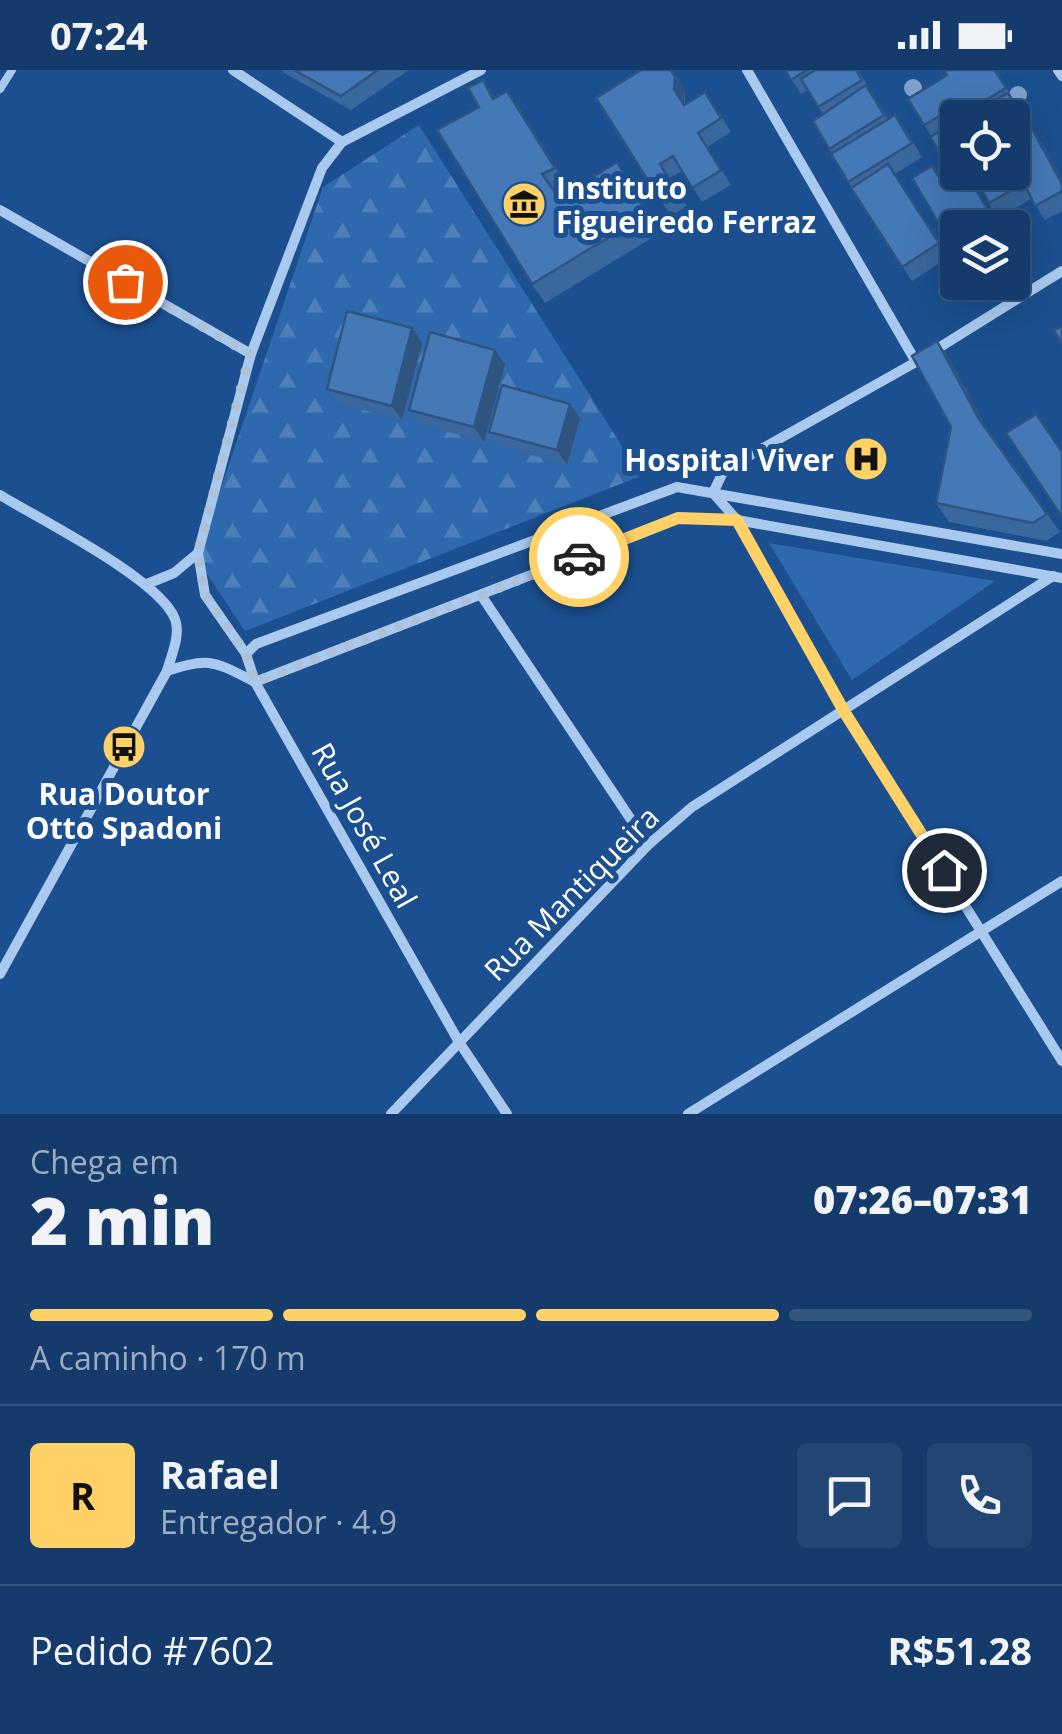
<!DOCTYPE html>
<html lang="pt">
<meta charset="utf-8">
<style>
:root{--surface:#143b6b;--page:#214673;--text:#f1f3f6;--muted:#9dadc1;--line:#33557e;--accent:#ffd166}
body{margin:0;font-family:"Open Sans",sans-serif;background:var(--page);color:var(--text);height:100vh;display:flex;flex-direction:column;font-size:38px;white-space:nowrap}
*{box-sizing:border-box;margin:0}
p{font-size:32px;color:var(--muted)}
.icon{flex:none;width:55px;height:55px;fill:none;stroke:currentColor;stroke-width:2;stroke-linecap:round;stroke-linejoin:round}
.map{position:relative;height:1044px;overflow:hidden}
.sheet{display:flex;flex-direction:column;background:var(--surface);flex:1}
.sheet>*{flex:none}
.controls{position:absolute;left:940px;top:30px;display:grid;gap:20px}
.controls a{display:grid;place-items:center;width:90px;height:90px;border-radius:10px;background:var(--surface);box-shadow:0 10px 40px #0002,0 0 0 2px var(--line);font-size:50px}
.pin{position:absolute;display:grid;place-items:center;width:85px;height:85px;color:#fff;margin:-42px;border:5px solid #fff;border-radius:50%;box-shadow:0 2px 10px #0007}
.courier{position:absolute;display:grid;place-items:center;width:100px;height:100px;margin:-50px;border:8px solid #ffd166;border-radius:50%;background:#fff;color:#222;box-shadow:0 2px 12px #0007}
.overview em{font-style:normal;font-weight:800}
.overview div{display:flex;flex-direction:column-reverse}
.overview{display:flex;align-items:center;justify-content:space-between;height:170px;padding:0 30px}
h1{font-size:65px;font-weight:800;line-height:75px}
.bar{display:grid;grid-template-columns:repeat(4,1fr);gap:15px 10px;align-content:center;height:120px;padding:0 30px}
.bar i{height:12px;border-radius:8px;background:var(--line)}
.bar .on{background:var(--accent)}
.bar p{grid-column:span 4}
.line{display:flex;align-items:center;gap:25px;padding:0 30px;border-top:2px solid var(--line)}
.line div{flex:1}
.round{display:grid;place-items:center;flex:none;width:105px;height:105px;border-radius:10px;background:var(--page)}
.status{display:flex;justify-content:space-between;align-items:center;height:70px;padding:0 50px;background:var(--surface);direction:ltr}
.status svg{height:28px;fill:currentColor}
.map>svg:first-child{display:block}
.forest{fill:url(#forest-firs)}
.park{fill:#2e69ad}
.lines{fill:none;stroke-linecap:round;stroke-linejoin:round}
.service{stroke:#a9c9ee;stroke-width:8}
.minor{stroke:#a9c9ee;stroke-width:10}
.tree{fill:#7ea0ca}
.wall{fill:#3a679d}
.shaded-wall{fill:#305480}
.building{fill:#4478b7;stroke:#305480;stroke-width:2.5}
.done{stroke:#afc1d8;stroke-width:10;stroke-dasharray:0 18}
.route{stroke:#ffd166;stroke-width:12}
.labels{text-anchor:middle;dominant-baseline:central;stroke-width:10;stroke-linejoin:round;paint-order:stroke}
.poi-label{font-size:30px;font-weight:bold;fill:#fff;stroke:#1b4f8f;text-anchor:start}
.street-label{font-size:30px;fill:#fff;stroke:#1b4f8f}
</style>
<div class="status"><b>07:24</b><svg viewBox="0 0 49 12"><path d="M0 12V9h3v3zM5 12V6h3v6zM10 12V3h3v9zM15 12V0h3v12zM26 1h20v11H26zM47 4h2v5h-2z"/></svg></div>
<div class="map">
<svg width="1062" height="1044" viewBox="0 0 1062 1044">
<defs>
<pattern id="forest-firs" width="22" height="20" patternUnits="userSpaceOnUse" patternTransform="scale(2.5)"><rect width="22" height="20" fill="#2e69ad"/><path d="M5 1l3.5 6h-7zM16 11l3.5 6h-7z" fill="#4d80b9"/></pattern>
</defs>
<rect width="100%" height="100%" fill="#1b4f8f"/>
<path class="forest" d="M419,55L641,406L245,561L197,489L323,117Z"/>
<path class="park" d="M769,473L995,511L852,610Z"/>
<g class="lines">
<path class="service" d="M0,19L12,0"/>
<g class="minor">
<path d="M233,0L342,72"/>
<path d="M747,0L916,292"/>
<path d="M1058,0L1062,6"/>
<path d="M0,140L251,284"/>
<path d="M1062,201L916,292L724,400L713,423L737,450L845,643L1062,991"/>
<path d="M0,425C39,449 160,509 175,549C181,565 171,586 167,601L0,904"/>
<path d="M198,483L205,525L246,584L255,612L459,972L507,1044"/>
<path d="M147,514L174,503L198,483L251,284L322,98L342,72L481,0"/>
<path d="M481,525L648,775"/>
<path d="M246,584L256,574L677,417L1062,484"/>
<path d="M167,601C210,586 215,592 255,612L678,448L737,450L1062,508"/>
<path d="M391,1044L648,775L692,737L1053,506"/>
<path d="M688,1044L1062,811"/>
</g>
</g>
<g class="tree">
<circle cx="913" cy="18" r="9"/>
<circle cx="1018" cy="25" r="9"/>
</g>
<g class="wall">
<path d="M282,0H409L351,40L284,3Z"/>
<path d="M641,0H672L685,21V34L715,36L731,62L707,77L731,115L702,132L682,101L670,108L687,136L671,146L661,131Z"/>
<path d="M785,0H858L888,49L905,59L922,87L895,104L949,187L912,211L851,118H852L831,84H832L813,51L823,44L808,20L801,24Z"/>
<path d="M996,0L1031,60L1042,73L1062,110V141L1045,150L1031,129L998,148L989,133L1012,102V48H958V102H979L969,107L1000,158H958V186L912,108L943,112L955,105L924,55L947,5Z"/>
<path d="M483,10L495,28L520,39L568,116L555,122L559,128L617,92L630,110L660,163L545,233L532,214L479,37Z"/>
<path d="M412,258L422,273L402,350L337,333L327,319Z"/>
<path d="M950,289L991,366L1060,462L1046,471L949,452L936,433L951,357Z"/>
<path d="M505,294L484,372L419,354L409,340Z"/>
<path d="M580,348L567,395L499,376L489,362Z"/>
</g>
<g class="shaded-wall">
<path d="M671,0L685,21L684,33L694,49L674,19Z"/>
<path d="M507,21L520,39L568,116L555,98Z"/>
<path d="M1032,59L1042,73L1062,110V114Z"/>
<path d="M617,92L630,110L660,163L647,144Z"/>
<path d="M412,258L422,273L402,350L392,336Z"/>
<path d="M937,271L950,289L992,367L979,349Z"/>
<path d="M495,280L505,294L484,372L474,357Z"/>
<path d="M570,334L580,348L567,395L557,380Z"/>
</g>
<g class="building">
<path d="M294,0H378L341,26Z"/>
<path d="M641,0H671L675,7L674,19L684,35L705,22L721,48L698,63L721,100L692,118L673,86L660,94L677,122L661,131L596,28Z"/>
<path d="M785,0H807L791,10Z"/>
<path d="M815,0H856L862,10L818,37L801,9Z"/>
<path d="M944,0H995L1006,18L967,41L962,33L924,55L908,29L947,5Z"/>
<path d="M483,10L493,29L507,21L555,98L542,104L559,128L617,92L647,144L532,214L437,60L479,37L468,18Z"/>
<path d="M866,15L884,45L829,79L813,51Z"/>
<path d="M1008,23L1028,57L1012,65V48H964Z"/>
<path d="M895,45L912,73L848,112L831,84Z"/>
<path d="M958,51V94L950,98L930,67Z"/>
<path d="M1032,59L1062,114V121L1035,136L1024,113L989,133L976,108L984,102H1012V71Z"/>
<path d="M888,94L939,173L902,197L851,118Z"/>
<path d="M932,96L942,112L959,102H966L998,158H958V182L956,183L912,108Z"/>
<path d="M347,241L412,258L392,336L327,319Z"/>
<path d="M1062,256V274L1054,260Z"/>
<path d="M430,262L495,280L474,357L409,340Z"/>
<path d="M937,271L979,349L1047,444L1033,453L936,433L951,357L912,286Z"/>
<path d="M502,315L570,334L557,380L489,362Z"/>
<path d="M1036,344L1062,382V442L1060,444L1006,363Z"/>
</g>
<g class="lines">
<path class="done" d="M125,212L250,284L198,483L205,525L246,584L255,612L579,487"/>
<path class="route" d="M579,487L678,448L737,450L845,643L944,800"/>
</g>
<defs>
<symbol id="museum-disc" viewBox="-11 -11 22 22"><circle r="9.5" fill="#ffd166" stroke="#1b4f8f"/><path d="M0-6L6-3V-2H-6V-3ZM-5-1h2V3h-2ZM-1-1h2V3h-2ZM3-1h2V3H3ZM-6 4H6V6H-6Z" fill="#111"/></symbol>
<symbol id="hospital-disc" viewBox="-11 -11 22 22"><circle r="9.5" fill="#ffd166" stroke="#1b4f8f"/><path d="M-5-5h3v3.5h4V-5h3V5h-3V1.5h-4V5h-3Z" fill="#111"/></symbol>
<symbol id="bus-disc" viewBox="-11 -11 22 22"><circle r="9.5" fill="#ffd166" stroke="#1b4f8f"/><path d="M-5-6H5V4H4V6H2V4H-2V6H-4V4H-5ZM-3.5-4V0h7V-4ZM-3.5 1.2v1.5H-2V1.2ZM2 1.2v1.5H3.5V1.2Z" fill="#111"/></symbol>
</defs>
<g fill-rule="evenodd">
<use href="#museum-disc" x="499" y="109" width="50" height="50"/>
<use href="#hospital-disc" x="841" y="364" width="50" height="50"/>
<use href="#bus-disc" x="99" y="652" width="50" height="50"/>
</g>
<g class="labels">
<g class="poi-label">
<text x="556" y="117">Instituto<tspan x="556" dy="34">Figueiredo Ferraz</tspan></text>
<text x="834" y="389" text-anchor="end">Hospital Viver</text>
<text x="124" y="723" text-anchor="middle">Rua Doutor<tspan x="124" dy="34">Otto Spadoni</tspan></text>
</g>
<g class="street-label">
<text transform="translate(365 755) rotate(61)">Rua José Leal</text>
<text transform="translate(571 823) rotate(-45)">Rua Mantiqueira</text>
</g>
</g>
</svg>
<div class="controls">
<a><svg class="icon" aria-label="locate" viewBox="0 0 24 24"><circle cx="12" cy="12" r="6"/><path d="M12 2v4M12 18v4M2 12h4M18 12h4"/></svg></a>
<a><svg class="icon" aria-label="layers" viewBox="0 0 24 24"><path d="M12 4l9 5-9 5-9-5zM3 14l9 5 9-5"/></svg></a>
</div>
<div class="pin" style="left:125px;top:212px;background:#ea580c"><svg class="icon" aria-label="bag" viewBox="0 0 24 24"><path d="M5 8h14l-1 12H6zM9 8a3 3 0 0 1 6 0"/></svg></div>
<div class="pin" style="left:944px;top:800px;background:#1f2937"><svg class="icon" aria-label="home" viewBox="0 0 24 24"><path d="M3 11l9-7 9 7M6 9v11h12V9"/></svg></div>
<div class="courier" style="left:579px;top:487px"><svg class="icon" aria-label="car" viewBox="0 0 24 24"><path d="M5 17H2v-5l4-1 3-4h7l3 4 3 1v5h-3M9 17h6M6 11h13"/><circle cx="7" cy="17" r="2"/><circle cx="17" cy="17" r="2"/></svg></div>
</div>
<section class="sheet">
<div class="overview"><div><h1>2 min</h1><p>Chega em</p></div><em>07:26–07:31</em></div>
<div class="bar"><i class="on"></i><i class="on"></i><i class="on"></i><i></i><p>A caminho · 170 m</p></div>
<div class="line" style="height:180px"><b class="round" style="background:var(--accent);color:#111">R</b><div><b>Rafael</b><p>Entregador · 4.9</p></div><a class="round"><svg class="icon" aria-label="chat" viewBox="0 0 24 24"><path d="M4 5h16v11H9l-5 4z"/></svg></a><a class="round"><svg class="icon" aria-label="phone" viewBox="0 0 24 24"><path d="M5 4h4l2 5-3 2q2 4 5 5l2-3 5 2v4C11 20 4 13 5 4z"/></svg></a></div>
<div class="line" style="height:130px"><div>Pedido #7602</div><b>R$51.28</b></div>
</section>
